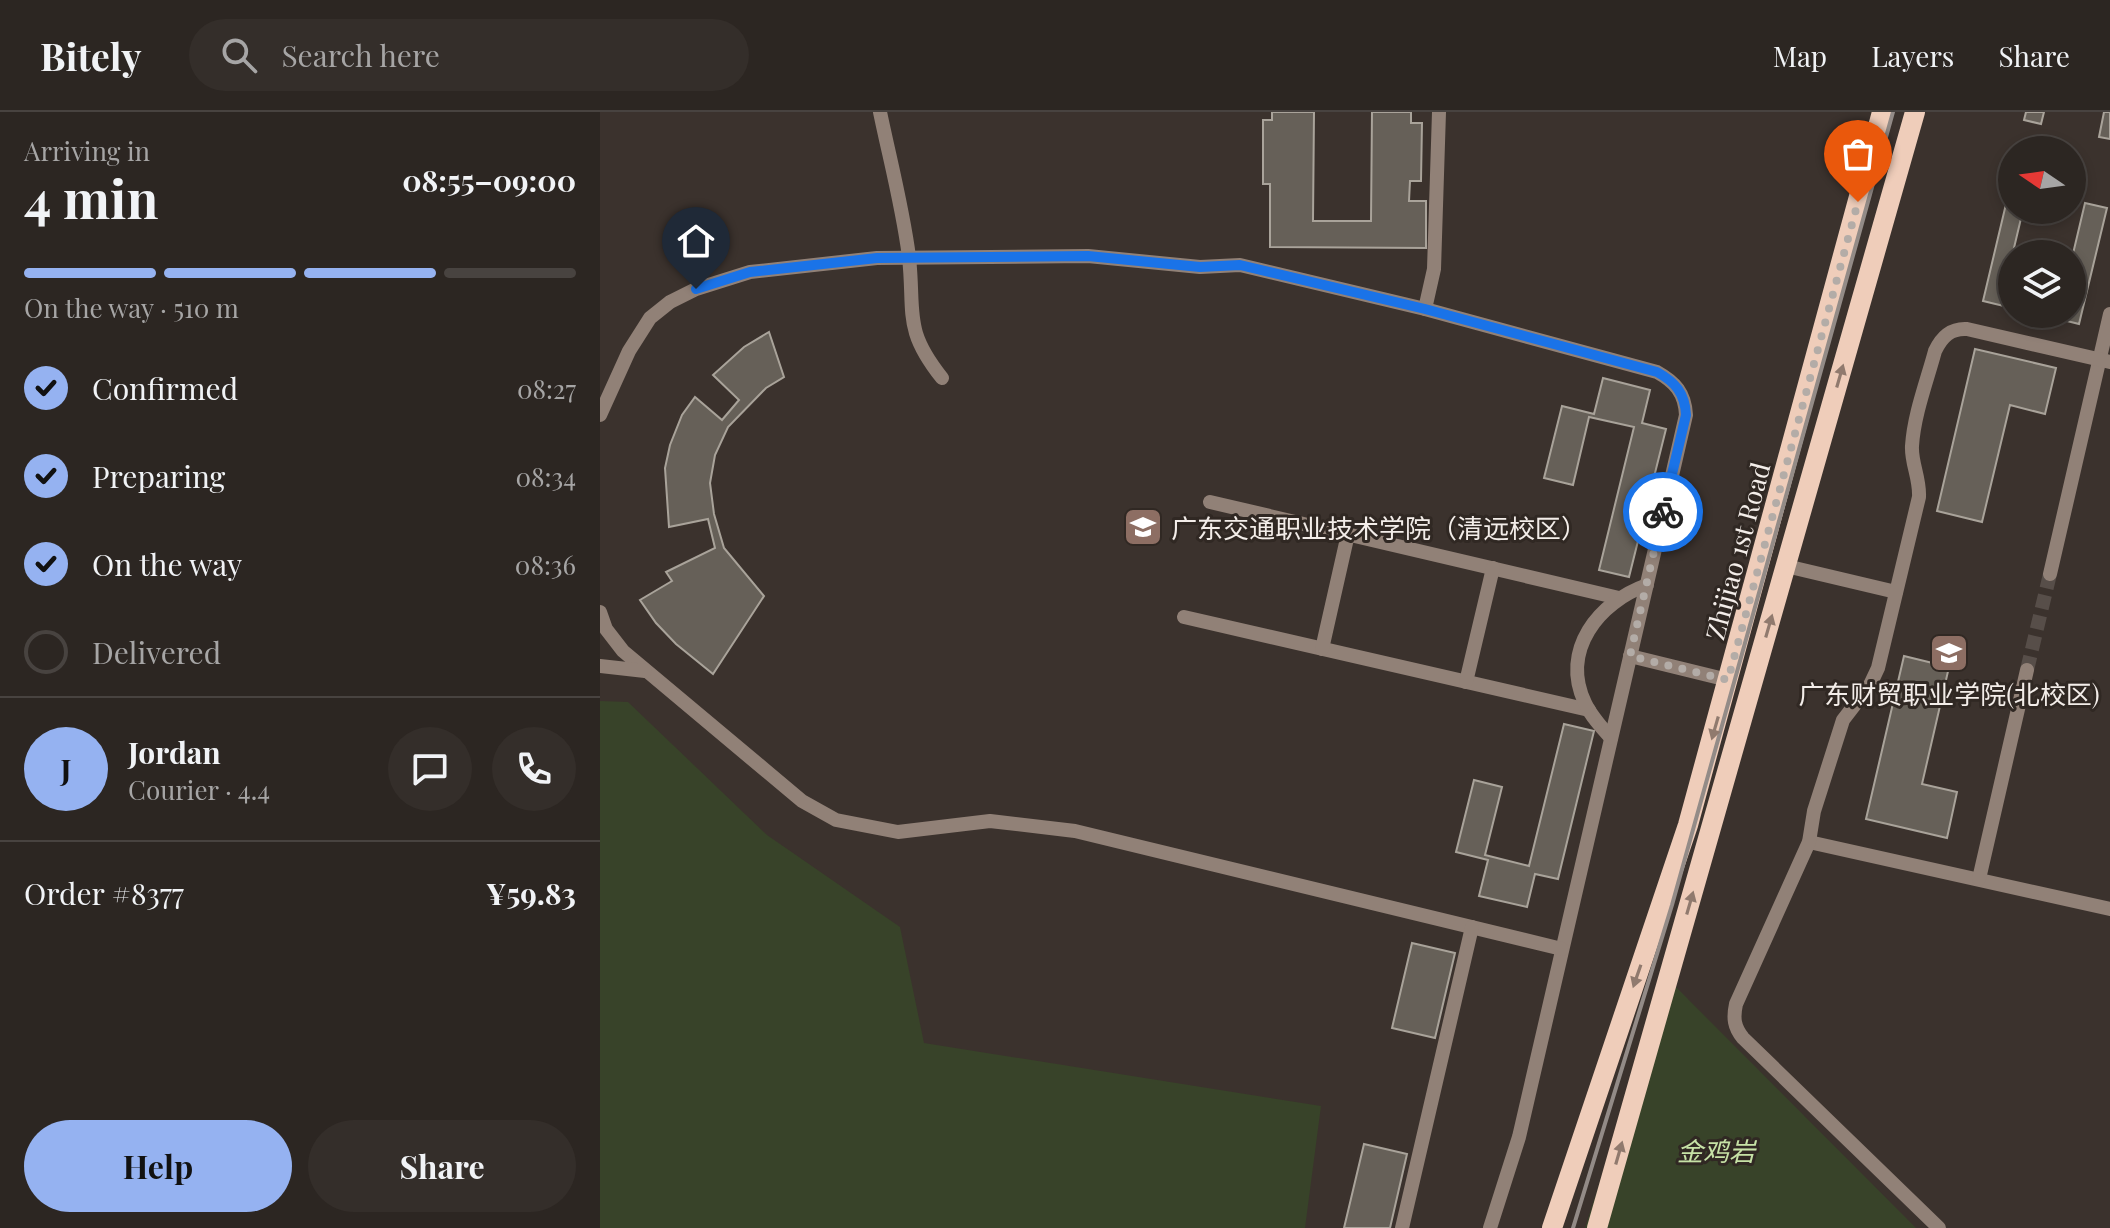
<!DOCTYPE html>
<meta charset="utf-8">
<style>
:root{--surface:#2c2622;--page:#342e2a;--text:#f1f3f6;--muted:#a6a5a5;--line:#484340;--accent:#95b2f1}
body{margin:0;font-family:"Playfair Display","Noto Sans SC",serif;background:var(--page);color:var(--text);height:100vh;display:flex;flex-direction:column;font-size:30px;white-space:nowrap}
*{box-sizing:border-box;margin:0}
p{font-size:26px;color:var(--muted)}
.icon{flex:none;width:44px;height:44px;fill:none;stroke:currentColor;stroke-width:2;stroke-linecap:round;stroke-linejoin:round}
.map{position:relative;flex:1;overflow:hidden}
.panel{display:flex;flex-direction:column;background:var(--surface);width:600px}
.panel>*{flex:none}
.needle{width:52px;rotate:283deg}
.buttons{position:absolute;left:1398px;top:24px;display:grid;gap:16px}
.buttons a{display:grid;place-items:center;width:88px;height:88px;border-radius:50%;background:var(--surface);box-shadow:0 4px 12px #0003,0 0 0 2px var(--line);font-size:40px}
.pin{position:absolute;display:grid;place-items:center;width:68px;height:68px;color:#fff;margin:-82px -34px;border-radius:50% 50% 50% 0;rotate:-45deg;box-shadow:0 0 8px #0007}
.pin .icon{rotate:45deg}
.courier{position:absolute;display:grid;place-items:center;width:80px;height:80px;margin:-40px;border:6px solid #1a73e8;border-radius:50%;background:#fff;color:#222;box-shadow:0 2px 10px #0007}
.headline em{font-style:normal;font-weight:700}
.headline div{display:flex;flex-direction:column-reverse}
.headline{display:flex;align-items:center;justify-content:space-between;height:136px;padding:0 24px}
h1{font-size:52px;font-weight:700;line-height:60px}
.bar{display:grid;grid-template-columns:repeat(4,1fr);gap:12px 8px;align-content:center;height:96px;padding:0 24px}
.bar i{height:10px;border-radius:6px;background:var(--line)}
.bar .current{background:var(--accent)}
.bar p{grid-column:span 4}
.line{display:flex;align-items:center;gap:20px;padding:0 24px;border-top:2px solid var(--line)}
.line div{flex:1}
.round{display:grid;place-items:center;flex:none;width:84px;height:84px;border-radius:42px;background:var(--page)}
ol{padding:0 24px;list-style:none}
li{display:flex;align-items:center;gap:24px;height:88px}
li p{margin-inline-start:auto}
li .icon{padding:8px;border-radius:50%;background:var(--accent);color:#111;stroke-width:4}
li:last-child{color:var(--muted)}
li i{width:44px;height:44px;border:4px solid var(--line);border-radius:50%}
.action{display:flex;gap:16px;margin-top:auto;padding:16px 24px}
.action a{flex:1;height:92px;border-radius:48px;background:var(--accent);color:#111;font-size:32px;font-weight:700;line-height:92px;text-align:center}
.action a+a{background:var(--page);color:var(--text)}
header{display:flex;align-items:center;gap:48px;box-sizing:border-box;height:112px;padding:0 40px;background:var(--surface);border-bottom:2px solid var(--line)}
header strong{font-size:38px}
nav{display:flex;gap:44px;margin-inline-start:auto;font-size:28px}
.search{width:560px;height:72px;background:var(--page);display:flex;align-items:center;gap:20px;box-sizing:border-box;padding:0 28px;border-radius:44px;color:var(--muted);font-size:30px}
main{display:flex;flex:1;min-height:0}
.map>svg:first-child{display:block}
.green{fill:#384329}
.building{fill:#666058;stroke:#a9a39a;stroke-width:2}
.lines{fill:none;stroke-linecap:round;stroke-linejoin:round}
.street-tunnel{stroke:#574e49;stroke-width:14;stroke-dasharray:14 7;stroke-linecap:butt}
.street{stroke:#918177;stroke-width:14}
.primary{stroke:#efcdba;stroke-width:20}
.rail{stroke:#938b87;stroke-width:4}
.oneway{fill:#907a6e}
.done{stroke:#b3aca7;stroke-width:8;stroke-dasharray:0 14.4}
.route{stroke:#1a73e8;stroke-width:10}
.labels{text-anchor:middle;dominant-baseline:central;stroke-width:6;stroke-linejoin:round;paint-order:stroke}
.poi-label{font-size:26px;fill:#f3ede9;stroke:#302823;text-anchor:start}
.street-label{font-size:26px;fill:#f3ede9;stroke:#302823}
.park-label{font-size:26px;font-style:italic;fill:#c6e2a6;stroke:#302823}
</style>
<header>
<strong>Bitely</strong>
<div class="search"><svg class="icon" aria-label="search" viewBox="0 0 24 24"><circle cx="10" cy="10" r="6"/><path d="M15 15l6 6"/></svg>Search here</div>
<nav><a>Map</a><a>Layers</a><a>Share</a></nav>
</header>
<main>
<section class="panel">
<div class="headline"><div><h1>4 min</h1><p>Arriving in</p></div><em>08:55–09:00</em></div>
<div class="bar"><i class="current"></i><i class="current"></i><i class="current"></i><i></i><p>On the way · 510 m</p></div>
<ol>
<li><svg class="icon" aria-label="check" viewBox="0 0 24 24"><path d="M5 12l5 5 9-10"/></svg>Confirmed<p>08:27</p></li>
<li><svg class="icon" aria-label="check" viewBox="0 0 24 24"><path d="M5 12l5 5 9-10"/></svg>Preparing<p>08:34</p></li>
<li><svg class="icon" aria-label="check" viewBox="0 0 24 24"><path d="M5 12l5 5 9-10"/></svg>On the way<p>08:36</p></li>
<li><i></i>Delivered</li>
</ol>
<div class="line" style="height:144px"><b class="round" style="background:var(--accent);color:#111">J</b><div><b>Jordan</b><p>Courier · 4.4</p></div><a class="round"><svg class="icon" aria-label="chat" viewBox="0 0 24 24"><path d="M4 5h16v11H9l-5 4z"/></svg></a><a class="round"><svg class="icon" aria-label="phone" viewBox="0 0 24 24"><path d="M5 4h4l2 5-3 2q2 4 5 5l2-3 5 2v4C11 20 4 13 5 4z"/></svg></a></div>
<div class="line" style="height:104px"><div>Order #8377</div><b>¥59.83</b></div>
<div class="action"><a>Help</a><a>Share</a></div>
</section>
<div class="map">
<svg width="1510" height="1116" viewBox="0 0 1510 1116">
<rect width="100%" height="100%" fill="#3b322d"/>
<g class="green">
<path d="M0,589L28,590L167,723L300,815L324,931L721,994L705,1116H0Z"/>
<path d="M1066,865L1316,1116H985Z"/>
</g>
<g class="building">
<path d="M672,0H714L713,109H771L772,0H811V11H822L821,69H810L809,89H826V136L670,135V72H663V8H672Z"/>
<path d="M1426,0H1444L1441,12L1424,8Z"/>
<path d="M1504,0H1510V27L1499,25Z"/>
<path d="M1411,71L1412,98H1423L1404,178L1412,179V196L1383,189Z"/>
<path d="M1485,91L1507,96L1479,212L1439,202H1472V146Z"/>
<path d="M169,220L184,265L166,276L128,315L115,343L110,371L114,402L124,436L164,484L113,562L76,532L56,511L40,488L72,469L66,460L115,436L108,407L69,415L65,356L70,333L82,303L95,285L122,308L139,288L113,263L144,235Z"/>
<path d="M1375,237L1456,256L1445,302L1410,293L1382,410L1337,399Z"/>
<path d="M1003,266L1050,278L1042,311L1066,317L1029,465L999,458L1034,315L989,305L973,373L944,366L962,294L994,302Z"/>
<path d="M1304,544L1349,555L1322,672L1357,680L1347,726L1266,707Z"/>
<path d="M964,612L994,619L958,767L935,762L927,795L879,784L888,748L856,740L874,668L902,675L885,743L929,754Z"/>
<path d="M812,831L855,841L835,926L792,916Z"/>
<path d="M764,1032L807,1042L790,1116H744Z"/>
</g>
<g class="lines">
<path class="street-tunnel" d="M1427,558L1450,462"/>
<g class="street">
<path d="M280,0C290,48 303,97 309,145C315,202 303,217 342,266"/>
<path d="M825,197L834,157L839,0"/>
<path d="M0,303L29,239L50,206L70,190L96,177L150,160L277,146L488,144L600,155L640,153L825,197L1057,260C1075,270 1085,281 1086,303L919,1025L890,1116"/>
<path d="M610,390L1019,486"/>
<path d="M1186,454L1296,480"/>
<path d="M1450,462L1510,202"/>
<path d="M0,500L6,517L23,539L202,689L236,708L298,720L390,709L475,719L962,837"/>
<path d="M584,505L989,598"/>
<path d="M722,537L748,422"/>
<path d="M1030,544L1128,568"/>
<path d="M0,554L45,559"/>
<path d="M866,570L893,456"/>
<path d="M1011,626C1001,615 991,604 985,591C960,538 999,490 1047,473"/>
<path d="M1209,730L1510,797"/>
<path d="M1379,767L1427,558"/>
<path d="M802,1116L872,815"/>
<path d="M1339,1116L1143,926C1134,915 1133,906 1136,892L1209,730L1214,699L1243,608L1270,573L1278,556L1319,385C1320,366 1311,351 1312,334C1314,302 1327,269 1335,239C1342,224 1351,216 1367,217L1510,250"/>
</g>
<g class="primary">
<path d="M952,1116L1088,713L1282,0"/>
<path d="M997,1116L1315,0"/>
</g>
<path class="rail" d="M973,1116L1072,793L1293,0"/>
</g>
<defs><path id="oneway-solid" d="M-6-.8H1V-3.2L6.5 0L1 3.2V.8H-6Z" transform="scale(2)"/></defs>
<g class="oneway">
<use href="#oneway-solid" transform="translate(1240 264) rotate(-74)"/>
<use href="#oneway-solid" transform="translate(1169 514) rotate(-74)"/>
<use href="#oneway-solid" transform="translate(1115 616) rotate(106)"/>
<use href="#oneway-solid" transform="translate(1090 791) rotate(-74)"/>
<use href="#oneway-solid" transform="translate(1037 864) rotate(109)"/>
<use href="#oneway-solid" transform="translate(1019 1041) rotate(-74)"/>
</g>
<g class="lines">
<path class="done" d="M1063,400L1030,544L1128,568L1258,90"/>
<path class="route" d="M96,177L150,160L277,146L488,144L600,155L640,153L825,197L1057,260C1075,270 1085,281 1086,303L1063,400"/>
</g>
<defs>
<symbol id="university-square" viewBox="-11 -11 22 22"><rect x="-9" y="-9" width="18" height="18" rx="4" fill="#8d6e63" stroke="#302823"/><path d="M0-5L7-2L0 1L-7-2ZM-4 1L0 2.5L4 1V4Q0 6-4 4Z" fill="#fff"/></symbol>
</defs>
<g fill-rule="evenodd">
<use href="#university-square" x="521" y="393" width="44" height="44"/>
<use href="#university-square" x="1327" y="519" width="44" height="44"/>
</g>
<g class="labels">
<g class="poi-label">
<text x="571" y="415">广东交通职业技术学院（清远校区）</text>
<text x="1349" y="581" text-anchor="middle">广东财贸职业学院(北校区)</text>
</g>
<g class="street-label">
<text transform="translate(1137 439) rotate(-75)">Zhijiao 1st Road</text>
</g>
<g class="park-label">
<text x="1116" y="1038">金鸡岩</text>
</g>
</g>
</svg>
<div class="buttons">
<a><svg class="needle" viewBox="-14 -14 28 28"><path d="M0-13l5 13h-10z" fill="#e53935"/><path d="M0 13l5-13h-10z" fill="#a6a5a5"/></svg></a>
<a><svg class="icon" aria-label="layers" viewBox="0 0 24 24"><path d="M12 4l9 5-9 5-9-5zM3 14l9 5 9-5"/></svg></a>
</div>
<div class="pin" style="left:1258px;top:90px;background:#ea580c"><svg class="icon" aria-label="bag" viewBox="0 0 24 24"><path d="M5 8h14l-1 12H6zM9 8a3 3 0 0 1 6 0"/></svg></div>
<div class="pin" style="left:96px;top:177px;background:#1f2937"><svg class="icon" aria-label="home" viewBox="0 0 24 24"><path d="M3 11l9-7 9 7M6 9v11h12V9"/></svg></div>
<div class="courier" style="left:1063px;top:400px"><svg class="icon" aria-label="bike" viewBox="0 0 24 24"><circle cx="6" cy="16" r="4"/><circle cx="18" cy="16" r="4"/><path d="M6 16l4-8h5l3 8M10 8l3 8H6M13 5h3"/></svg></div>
</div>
</main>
